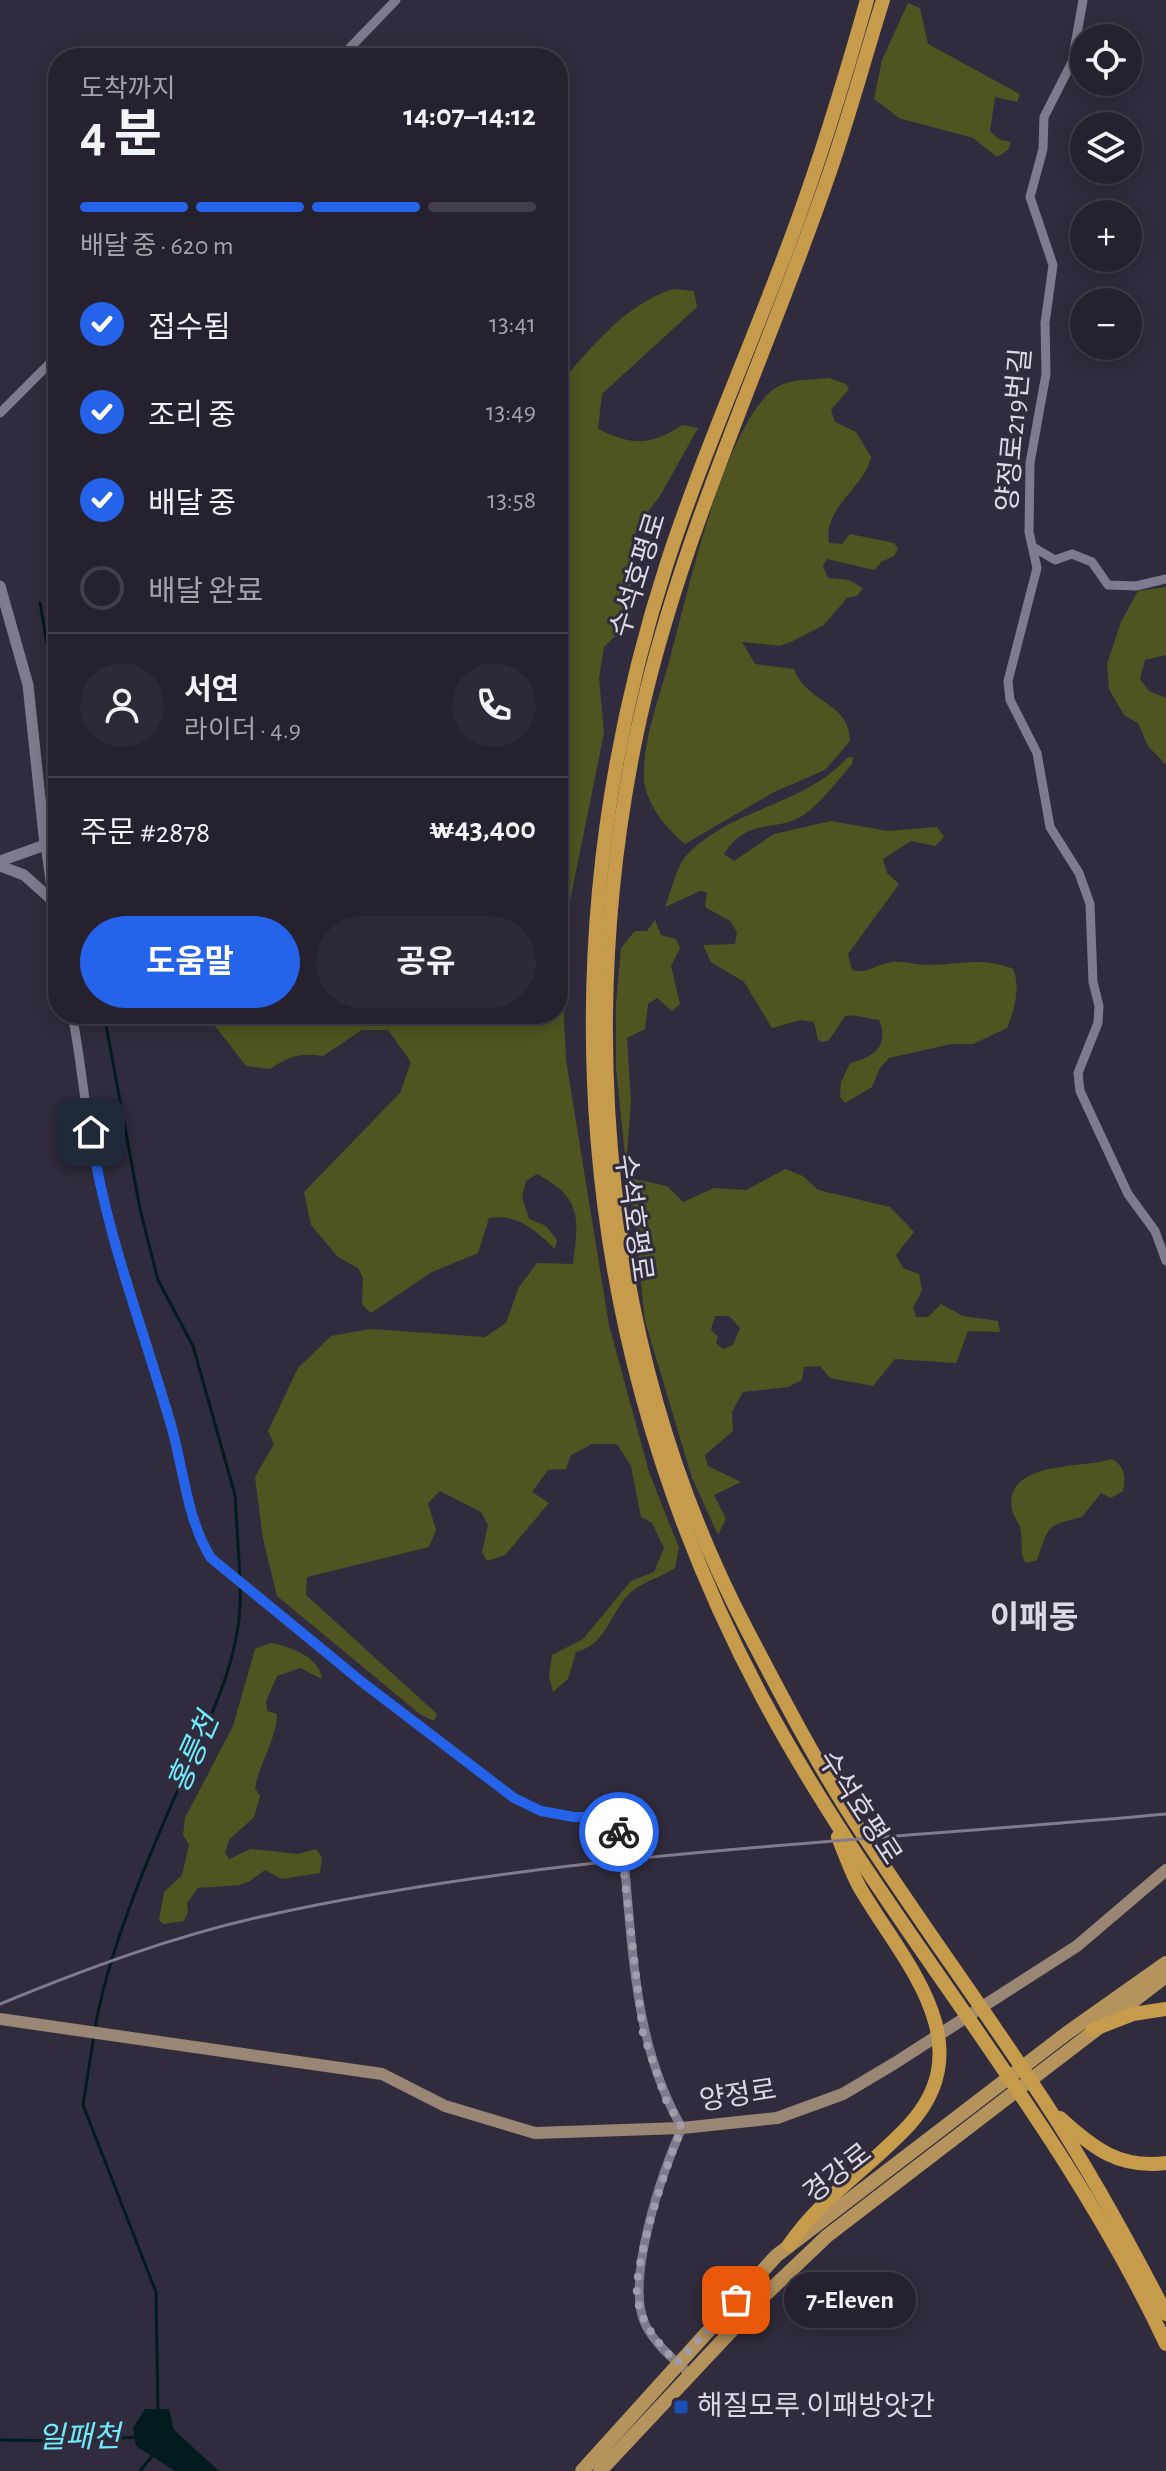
<!DOCTYPE html>
<html lang="ko">
<meta charset="utf-8">
<style>
:root{--surface:#25212e;--page:#2d2936;--text:#f1f3f6;--muted:#a3a3aa;--line:#423e4a;--accent:#2563eb}
body{margin:0;font-family:"Alegreya Sans","Noto Sans KR",sans-serif;background:var(--page);color:var(--text);height:100vh;display:flex;flex-direction:column;font-size:30px;white-space:nowrap}
*{box-sizing:border-box;margin:0}
p{font-size:26px;color:var(--muted)}
.icon{flex:none;width:44px;height:44px;fill:none;stroke:currentColor;stroke-width:2;stroke-linecap:round;stroke-linejoin:round}
.map{position:relative;flex:1;overflow:hidden}
.details{position:absolute;left:48px;top:48px;width:520px;height:976px;display:flex;flex-direction:column;background:var(--surface);border-radius:32px;box-shadow:0 4px 20px #0003,0 0 0 2px var(--line)}
.details>*{flex:none}
.buttons{position:absolute;left:1070px;top:24px;display:grid;gap:16px}
.buttons a{display:grid;place-items:center;width:72px;height:72px;border-radius:50%;background:var(--surface);box-shadow:0 4px 20px #0003,0 0 0 2px var(--line);font-size:40px}
.pin{position:absolute;display:grid;place-items:center;width:68px;height:68px;color:#fff;margin:-34px;border-radius:16px;box-shadow:0 4px 12px #0006}
.courier{position:absolute;display:grid;place-items:center;width:80px;height:80px;margin:-40px;border:6px solid #2563eb;border-radius:50%;background:#fff;color:#222;box-shadow:0 2px 10px #0007}
.bubble{position:absolute;height:56px;border-radius:28px;background:var(--surface);box-shadow:0 4px 20px #0003,0 0 0 2px var(--line);font-size:26px;font-weight:700;line-height:56px;text-align:center}
.head em{font-style:normal;font-weight:700}
.head div{display:flex;flex-direction:column-reverse}
.head{display:flex;align-items:center;justify-content:space-between;height:136px;padding:0 32px}
h1{font-size:52px;font-weight:700;line-height:60px}
.bar{display:grid;grid-template-columns:repeat(4,1fr);gap:12px 8px;align-content:center;height:96px;padding:0 32px}
.bar i{height:10px;border-radius:6px;background:var(--line)}
.bar .on{background:var(--accent)}
.bar p{grid-column:span 4}
.line{display:flex;align-items:center;gap:20px;padding:0 32px;border-top:2px solid var(--line)}
.line div{flex:1}
.round{display:grid;place-items:center;flex:none;width:84px;height:84px;border-radius:42px;background:var(--page)}
ol{padding:0 32px;list-style:none}
li{display:flex;align-items:center;gap:24px;height:88px}
li p{margin-inline-start:auto}
li .icon{padding:8px;border-radius:50%;background:var(--accent);color:#fff;stroke-width:4}
li:last-child{color:var(--muted)}
li i{width:44px;height:44px;border:4px solid var(--line);border-radius:50%}
.primary-button{display:flex;gap:16px;margin-top:auto;padding:16px 32px}
.primary-button a{flex:1;height:92px;border-radius:48px;background:var(--accent);color:#fff;font-size:32px;font-weight:700;line-height:92px;text-align:center}
.primary-button a+a{background:var(--page);color:var(--text)}
.map>svg:first-child{display:block}
.green{fill:#505420;fill-rule:evenodd}
.water{fill:#011b1e}
.lines{fill:none;stroke-linecap:round;stroke-linejoin:round}
.stream{stroke:#011b1e;stroke-width:3}
.minor{stroke:#807a8e;stroke-width:9}
.tertiary{stroke:#807a8e;stroke-width:11}
.secondary{stroke:#9a8675;stroke-width:12}
.primary{stroke:#b5935c;stroke-width:14}
.trunk{stroke:#c69b4c;stroke-width:14}
.rail{stroke:#817c8b;stroke-width:3}
.done{stroke:#a09caa;stroke-width:8;stroke-dasharray:0 14.4}
.route{stroke:#2563eb;stroke-width:10}
.transit-dot{fill:#1a4fb4;stroke:#312c3d;stroke-width:3}
.labels{text-anchor:middle;dominant-baseline:central;stroke-width:6;stroke-linejoin:round;paint-order:stroke}
.street-label{font-size:28px;fill:#dcd8e4;stroke:#312c3d}
.poi-label{font-size:28px;fill:#dcd8e4;stroke:#312c3d;text-anchor:start}
.water-label{font-size:30px;font-style:italic;fill:#6febfc;stroke:#312c3d}
.quarter-label{font-size:32px;font-weight:bold;fill:#dcd8e4;stroke:#312c3d}
</style>
<div class="map">
<svg width="1166" height="2471" viewBox="0 0 1166 2471">
<rect width="100%" height="100%" fill="#312c3d"/>
<g class="green">
<path d="M908,3L920,8L928,44L1020,94L1017,102L995,97L990,131L998,139L1011,142L1008,150L997,157L973,138L899,118L874,99L882,60Z"/>
<path d="M673,289L694,291L697,307L602,394L598,429C632,445 649,447 682,425L698,428L660,496L637,526L631,554L630,622L604,647L599,678L604,733L567,916L562,977L566,1060L609,1325L649,1472L679,1548L675,1568C662,1577 647,1580 635,1589C609,1608 611,1643 576,1652L568,1679L553,1692L549,1676L552,1655L583,1639L631,1581L654,1572L664,1548L652,1523L641,1517L631,1466L617,1444H592L571,1455L566,1469L548,1470L532,1492L549,1503L505,1555L487,1561L482,1552L488,1525L481,1512L440,1491L428,1503L436,1530L429,1547L307,1577L306,1595L437,1714L434,1721L421,1715L277,1596L263,1539L255,1477L274,1444L268,1431L298,1368L331,1336L371,1329L485,1337L506,1323L519,1287L537,1263L573,1264C579,1217 582,1198 537,1174L526,1181L522,1197L529,1219L546,1226L557,1240L555,1249C534,1229 518,1214 489,1218L478,1253L432,1272L371,1313L362,1304L363,1278L358,1268L338,1257L311,1225L304,1192L400,1093L411,1062L388,1030H362L323,1056C301,1052 287,1057 270,1069L246,1066L206,1014H558V385C593,347 622,306 673,289Z"/>
<path d="M829,378L846,384L849,389L831,410L835,422L856,432L871,457C865,488 823,506 829,543L842,544L850,534L894,543L898,549L894,556L881,562L875,570L827,559L823,566L828,578L849,580L863,588L857,596L847,598L824,625L793,641L780,646L742,642L755,664L794,669C806,703 850,702 850,741L825,770L774,792L685,844C667,830 645,802 644,779C642,743 658,701 668,666C687,596 719,446 767,395C784,377 806,381 829,378Z"/>
<path d="M1166,587V655L1145,660L1140,679L1149,691L1166,698V765L1148,746L1138,723L1124,715L1109,689L1107,664L1121,622L1138,591Z"/>
<path d="M853,757L852,764C837,781 823,801 805,814C777,834 749,815 724,854L734,861L774,834L831,821L887,831L937,827L944,837L935,846L911,841L883,859L887,873L899,884L848,954L852,970C868,974 873,966 887,963C903,959 917,966 932,965C961,964 984,957 1013,969C1021,987 1014,1011 1007,1028L973,1044H951L889,1058L880,1068L872,1087L845,1103L840,1097L841,1082L850,1063C873,1057 890,1047 879,1020C866,1019 858,1014 845,1016L829,1040L822,1042L818,1040L814,1022L801,1020L772,1028L744,982L711,962L703,945L735,944L737,932L730,921L705,907L707,892L700,891L665,907C671,893 676,867 686,856C730,808 804,806 847,758Z"/>
<path d="M655,920L661,935L676,939L680,948L671,966L680,1004L672,1011L657,998L648,1004L645,1029L627,1038L631,1101L626,1165L616,1068V1004L621,948L635,931H647Z"/>
<path d="M785,1169L803,1176L818,1190L890,1207L914,1232L896,1255L903,1268L919,1274L922,1290L913,1308L916,1317H928L941,1304L963,1316L998,1321L1000,1332L968,1331L956,1363L895,1359L873,1386L830,1378L820,1366L804,1367L802,1380L788,1387L743,1392L732,1412L733,1431L705,1455L708,1466L741,1482L714,1495L726,1519L718,1535L692,1478L645,1321L630,1178L667,1186L683,1202L714,1188L746,1190ZM715,1316H729L740,1328L733,1345L723,1349L716,1343L718,1337L711,1330Z"/>
<path d="M1112,1459C1125,1466 1126,1478 1123,1491L1111,1498L1101,1493L1082,1517C1046,1526 1049,1525 1037,1560L1026,1563C1018,1553 1024,1539 1020,1527C1018,1521 1013,1516 1012,1510C1003,1460 1082,1469 1112,1459Z"/>
<path d="M271,1643C290,1647 319,1656 322,1679L300,1668L277,1676L266,1701L267,1711L277,1714C276,1741 260,1762 255,1788L260,1796L254,1817L229,1840L225,1853L229,1859L251,1849L298,1854L316,1849L322,1857L320,1873L282,1879L265,1870L250,1881L239,1885L198,1888L187,1903L188,1912L184,1921L163,1924L159,1920L164,1892L182,1875L189,1845L183,1835L185,1818L233,1726L255,1649Z"/>
</g>
<path class="water" d="M145,2409H169L174,2430L219,2471H175L136,2446L133,2428Z"/>
<g class="lines">
<g class="stream">
<path d="M40,603L58,708"/>
<path d="M104,1014L140,1209L158,1280L193,1346L235,1495L240,1578"/>
<path d="M95,2028C109,1948 147,1861 179,1787C207,1724 244,1656 240,1586"/>
<path d="M94,2035L83,2105L156,2292L158,2413"/>
<path d="M0,2440L80,2441L136,2437"/>
<path d="M140,2471L154,2454"/>
</g>
<g class="minor">
<path d="M1083,0L1072,62L1044,117L1043,149L1030,197L1053,265L1045,323L1046,374L1030,463L1029,532L1037,568L1008,681L1010,700L1037,753L1050,827L1079,873L1090,904L1093,982L1099,1006L1098,1023L1078,1073L1080,1091L1128,1194L1155,1231L1166,1261"/>
<path d="M340,58L396,0"/>
<path d="M0,413L58,355"/>
<path d="M1033,547L1055,560L1072,554L1092,562L1108,585L1136,586L1166,579"/>
<path d="M45,845L58,939"/>
<path d="M72,1014C82,1064 85,1115 96,1165C114,1253 146,1337 171,1424C183,1467 187,1519 211,1558L362,1682L514,1798L541,1811L574,1817H606L614,1823L622,1840C633,1939 631,2039 682,2128C662,2171 625,2280 645,2324C654,2343 674,2360 690,2374"/>
</g>
<g class="tertiary">
<path d="M0,586L28,685L45,845L0,861"/>
<path d="M0,866L24,875L53,901"/>
</g>
<path class="secondary" d="M0,2019L382,2074L445,2106L535,2133L682,2128L777,2118L843,2094L895,2063L1077,1946L1166,1870"/>
<g class="primary">
<path d="M582,2471L776,2256L1067,2033L1166,1963"/>
<path d="M600,2471L763,2297L827,2236L1166,1976"/>
</g>
<g class="trunk">
<path d="M867,0C845,78 822,154 794,230C753,342 704,450 667,563C544,945 573,1342 762,1697C882,1922 1058,2113 1166,2344"/>
<path d="M883,0C864,60 848,121 827,180C763,365 676,544 636,737C575,1034 605,1359 747,1630C778,1689 809,1749 844,1805C909,1908 982,2005 1048,2107C1091,2173 1130,2244 1166,2314"/>
<path d="M1092,2030L1133,2014L1166,2009"/>
<path d="M1060,2118C1093,2148 1119,2169 1166,2163"/>
<path d="M789,2245C821,2197 872,2166 910,2124C984,2042 901,1959 860,1888C851,1872 845,1854 838,1837"/>
</g>
<path class="rail" d="M0,2004C85,1969 174,1936 264,1916C559,1851 866,1842 1166,1814"/>
</g>
<g class="lines">
<path class="done" d="M619,1832L643,2033L666,2100L682,2128C668,2159 634,2263 637,2295C640,2323 659,2344 677,2363L736,2300"/>
<path class="route" d="M91,1132C105,1234 144,1330 172,1429C184,1471 187,1520 211,1558L362,1682L514,1798L541,1811L574,1817H606L614,1823L619,1832"/>
</g>
<rect class="transit-dot" x="673" y="2399" width="16" height="16" rx="4"/>
<g class="labels">
<g class="street-label">
<text transform="translate(1015 430) rotate(-85)">양정로219번길</text>
<text transform="translate(639 575) rotate(-73)">수석호평로</text>
<text transform="translate(633 1218) rotate(82)">수석호평로</text>
<text transform="translate(859 1808) rotate(57)">수석호평로</text>
<text transform="translate(738 2096) rotate(-9)">양정로</text>
<text transform="translate(838 2174) rotate(-38)">경강로</text>
</g>
<g class="poi-label">
<text x="697" y="2407">해질모루.이패방앗간</text>
</g>
<g class="water-label">
<text transform="translate(194 1753) rotate(-66)">홍릉천</text>
<text transform="translate(79 2438) rotate(-1)">일패천</text>
</g>
<g class="quarter-label">
<text x="1034" y="1618">이패동</text>
</g>
</g>
</svg>
<div class="buttons">
<a><svg class="icon" aria-label="locate" viewBox="0 0 24 24"><circle cx="12" cy="12" r="6"/><path d="M12 2v4M12 18v4M2 12h4M18 12h4"/></svg></a>
<a><svg class="icon" aria-label="layers" viewBox="0 0 24 24"><path d="M12 4l9 5-9 5-9-5zM3 14l9 5 9-5"/></svg></a>
<a>+</a>
<a>−</a>
</div>
<div class="pin" style="left:736px;top:2300px;background:#ea580c"><svg class="icon" aria-label="bag" viewBox="0 0 24 24"><path d="M5 8h14l-1 12H6zM9 8a3 3 0 0 1 6 0"/></svg></div>
<div class="pin" style="left:91px;top:1132px;background:#1f2937"><svg class="icon" aria-label="home" viewBox="0 0 24 24"><path d="M3 11l9-7 9 7M6 9v11h12V9"/></svg></div>
<div class="courier" style="left:619px;top:1832px"><svg class="icon" aria-label="bike" viewBox="0 0 24 24"><circle cx="6" cy="16" r="4"/><circle cx="18" cy="16" r="4"/><path d="M6 16l4-8h5l3 8M10 8l3 8H6M13 5h3"/></svg></div>
<div class="bubble" style="left:784px;top:2272px;width:132px">7-Eleven</div>
<section class="details">
<div class="head"><div><h1>4 분</h1><p>도착까지</p></div><em>14:07–14:12</em></div>
<div class="bar"><i class="on"></i><i class="on"></i><i class="on"></i><i></i><p>배달 중 · 620 m</p></div>
<ol>
<li><svg class="icon" aria-label="check" viewBox="0 0 24 24"><path d="M5 12l5 5 9-10"/></svg>접수됨<p>13:41</p></li>
<li><svg class="icon" aria-label="check" viewBox="0 0 24 24"><path d="M5 12l5 5 9-10"/></svg>조리 중<p>13:49</p></li>
<li><svg class="icon" aria-label="check" viewBox="0 0 24 24"><path d="M5 12l5 5 9-10"/></svg>배달 중<p>13:58</p></li>
<li><i></i>배달 완료</li>
</ol>
<div class="line" style="height:144px"><a class="round"><svg class="icon" aria-label="person" viewBox="0 0 24 24"><circle cx="12" cy="8" r="4"/><path d="M4 21q1-7 8-7t8 7"/></svg></a><div><b>서연</b><p>라이더 · 4.9</p></div><a class="round"><svg class="icon" aria-label="phone" viewBox="0 0 24 24"><path d="M5 4h4l2 5-3 2q2 4 5 5l2-3 5 2v4C11 20 4 13 5 4z"/></svg></a></div>
<div class="line" style="height:104px"><div>주문 #2878</div><b>₩43,400</b></div>
<div class="primary-button"><a>도움말</a><a>공유</a></div>
</section>
</div>
